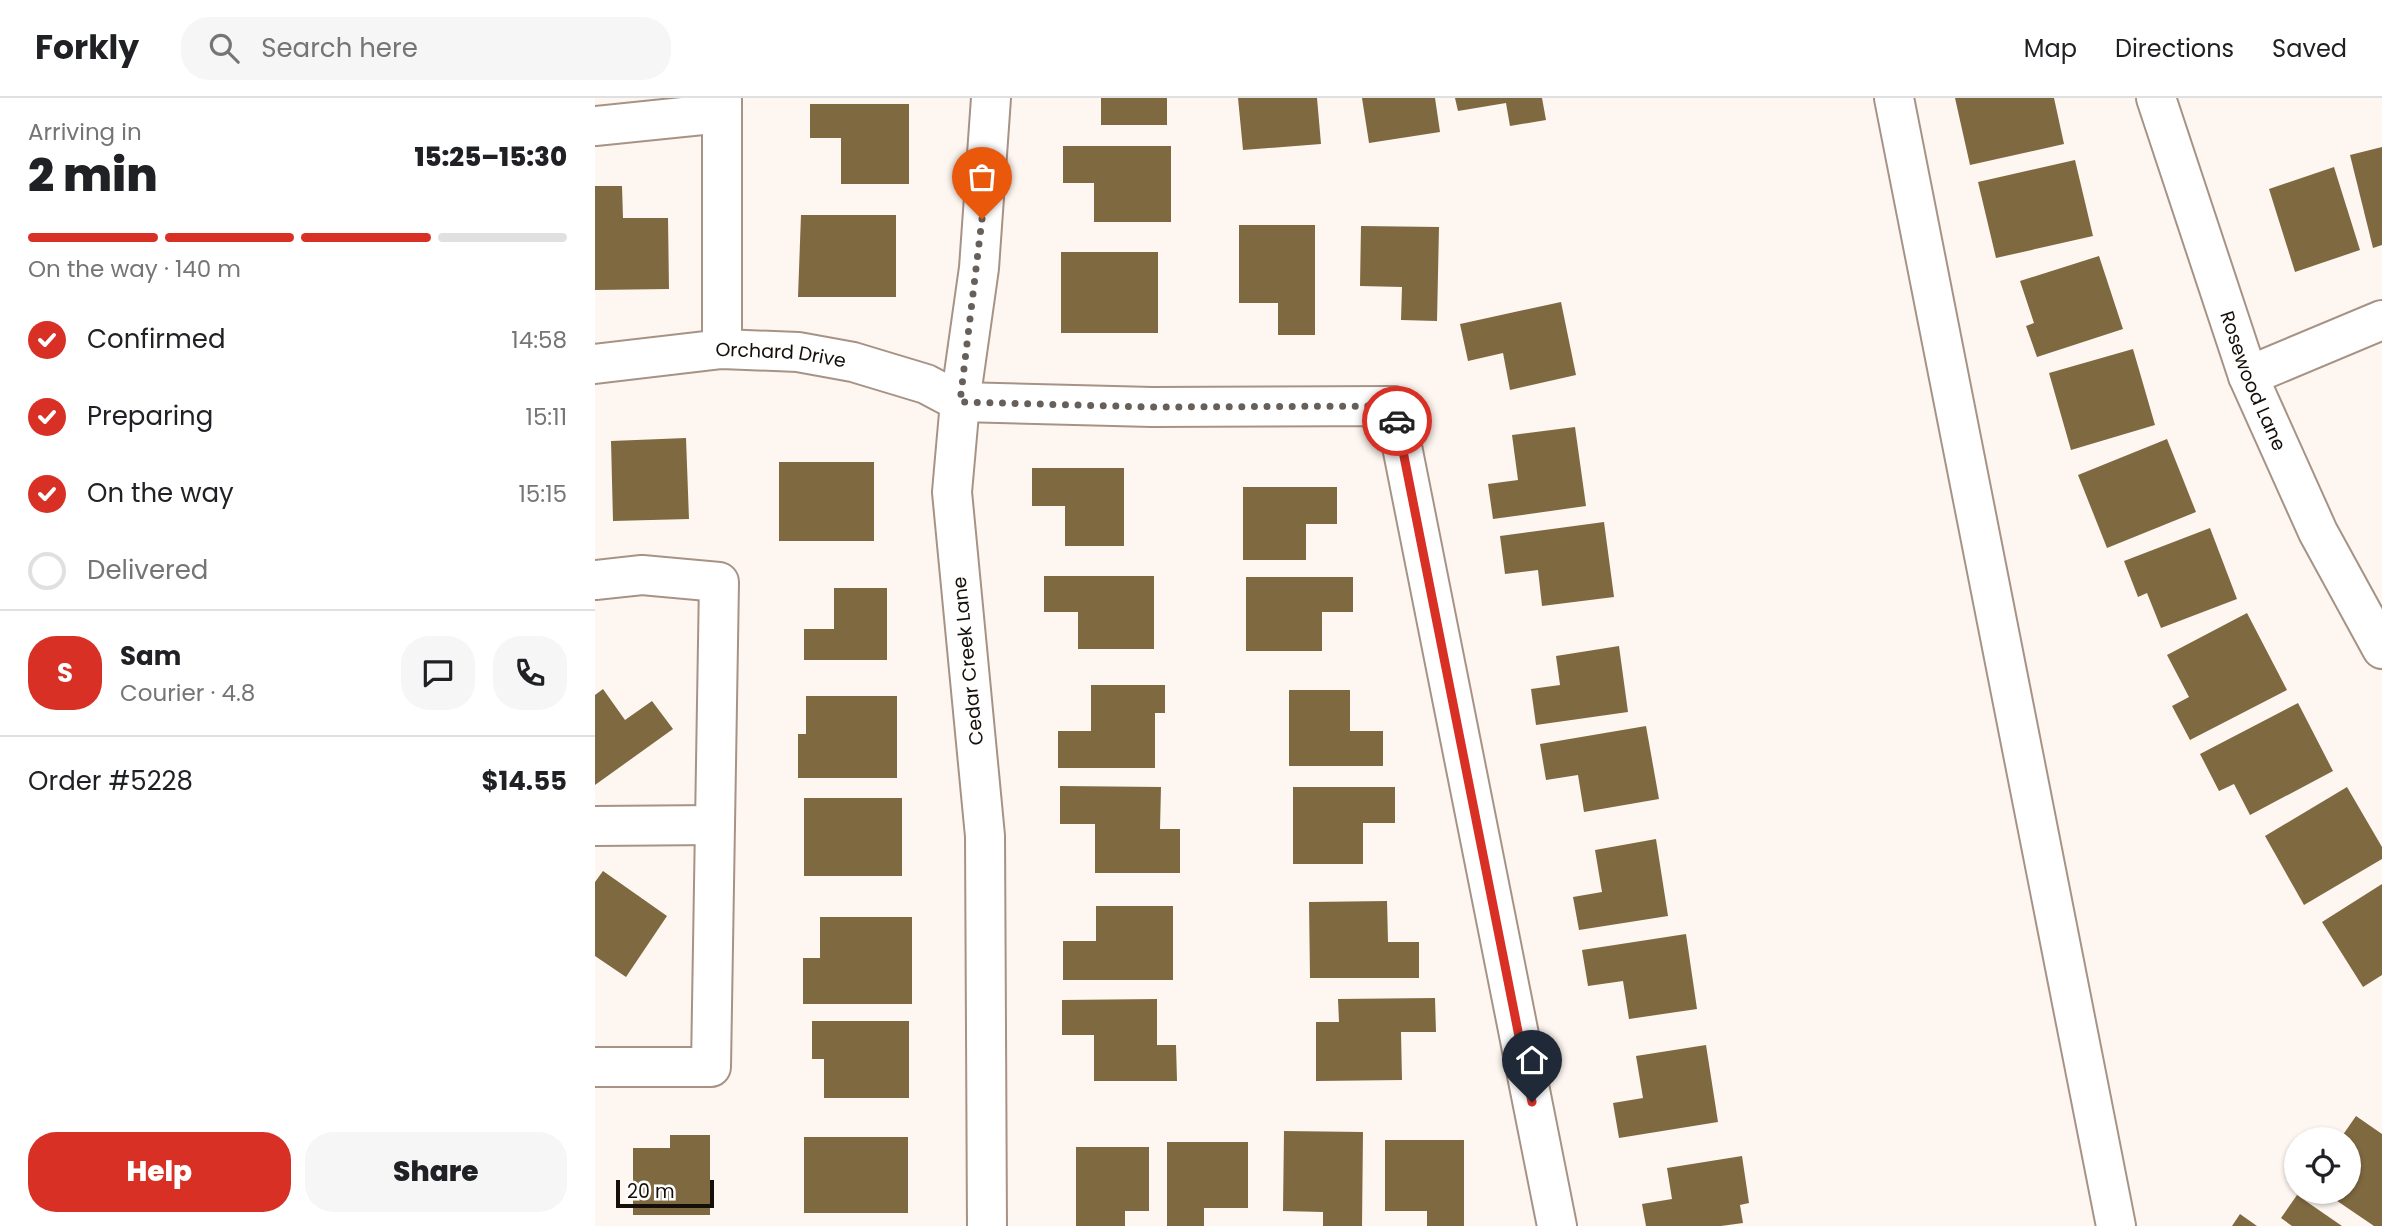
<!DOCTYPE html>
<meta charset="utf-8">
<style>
:root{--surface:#fff;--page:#f6f6f6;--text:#202124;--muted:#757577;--line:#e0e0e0;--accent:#d93025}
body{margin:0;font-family:Poppins,sans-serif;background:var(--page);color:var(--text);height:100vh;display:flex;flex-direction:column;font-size:26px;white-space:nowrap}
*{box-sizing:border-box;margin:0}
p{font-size:23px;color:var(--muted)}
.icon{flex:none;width:38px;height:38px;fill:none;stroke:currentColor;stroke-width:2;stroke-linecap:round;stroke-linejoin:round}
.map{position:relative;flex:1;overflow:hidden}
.side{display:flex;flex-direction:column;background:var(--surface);width:595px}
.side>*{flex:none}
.buttons{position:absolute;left:1689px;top:1029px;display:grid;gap:14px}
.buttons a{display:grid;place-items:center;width:77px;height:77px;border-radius:50%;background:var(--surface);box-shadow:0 2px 5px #0004;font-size:35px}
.scale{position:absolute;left:21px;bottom:18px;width:98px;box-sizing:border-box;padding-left:7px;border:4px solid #150f0a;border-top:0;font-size:19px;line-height:24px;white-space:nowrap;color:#150f0a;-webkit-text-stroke:5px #fff;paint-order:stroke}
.pin{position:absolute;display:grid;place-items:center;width:60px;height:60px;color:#fff;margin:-72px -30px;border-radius:50% 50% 50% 0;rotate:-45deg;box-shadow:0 0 7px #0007}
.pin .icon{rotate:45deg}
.courier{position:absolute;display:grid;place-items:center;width:70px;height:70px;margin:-35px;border:5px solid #d93025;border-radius:50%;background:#fff;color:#222;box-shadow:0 2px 9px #0007}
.head em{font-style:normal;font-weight:800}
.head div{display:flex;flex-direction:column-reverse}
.head{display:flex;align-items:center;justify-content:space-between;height:119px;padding:0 28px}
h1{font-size:46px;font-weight:800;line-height:52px}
.bar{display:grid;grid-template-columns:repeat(4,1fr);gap:10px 7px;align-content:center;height:84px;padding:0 28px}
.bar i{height:9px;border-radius:5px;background:var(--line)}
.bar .on{background:var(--accent)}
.bar p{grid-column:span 4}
.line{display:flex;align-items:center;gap:18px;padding:0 28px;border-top:2px solid var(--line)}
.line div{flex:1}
.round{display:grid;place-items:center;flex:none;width:74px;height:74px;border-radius:28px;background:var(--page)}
ol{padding:0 28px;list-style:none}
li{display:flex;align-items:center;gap:21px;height:77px}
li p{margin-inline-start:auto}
li .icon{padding:7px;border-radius:50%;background:var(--accent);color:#fff;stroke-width:4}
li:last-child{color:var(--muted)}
li i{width:38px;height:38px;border:4px solid var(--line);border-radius:50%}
.primary-button{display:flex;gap:14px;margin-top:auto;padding:14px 28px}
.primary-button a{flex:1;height:80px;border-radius:28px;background:var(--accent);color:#fff;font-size:28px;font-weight:800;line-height:80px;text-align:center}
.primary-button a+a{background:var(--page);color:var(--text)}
header{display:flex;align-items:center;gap:42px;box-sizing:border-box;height:98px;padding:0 35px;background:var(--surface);border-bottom:2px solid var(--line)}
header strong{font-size:33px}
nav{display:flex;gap:38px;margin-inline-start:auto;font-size:24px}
.search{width:490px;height:63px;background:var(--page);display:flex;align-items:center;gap:18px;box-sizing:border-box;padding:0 24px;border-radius:28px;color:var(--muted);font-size:26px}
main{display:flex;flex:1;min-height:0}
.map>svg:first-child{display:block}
.building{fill:#7f6941}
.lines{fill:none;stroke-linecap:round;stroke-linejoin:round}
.minor-casing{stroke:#a69386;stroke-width:42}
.minor{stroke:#fff;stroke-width:38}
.done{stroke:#67605a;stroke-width:7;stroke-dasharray:0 12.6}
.route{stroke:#d93025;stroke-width:9}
.labels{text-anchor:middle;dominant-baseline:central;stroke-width:7;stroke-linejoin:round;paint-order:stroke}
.street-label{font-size:19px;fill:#150f0a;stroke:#fff}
</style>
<header>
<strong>Forkly</strong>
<div class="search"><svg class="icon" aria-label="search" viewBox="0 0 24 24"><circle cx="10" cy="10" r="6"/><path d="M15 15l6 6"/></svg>Search here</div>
<nav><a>Map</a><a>Directions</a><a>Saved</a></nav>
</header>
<main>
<section class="side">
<div class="head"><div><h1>2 min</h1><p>Arriving in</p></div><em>15:25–15:30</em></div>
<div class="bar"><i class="on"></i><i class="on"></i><i class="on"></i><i></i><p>On the way · 140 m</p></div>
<ol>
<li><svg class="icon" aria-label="check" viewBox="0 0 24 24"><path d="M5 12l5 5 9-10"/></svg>Confirmed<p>14:58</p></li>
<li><svg class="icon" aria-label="check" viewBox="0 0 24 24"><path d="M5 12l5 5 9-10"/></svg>Preparing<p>15:11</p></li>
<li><svg class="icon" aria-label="check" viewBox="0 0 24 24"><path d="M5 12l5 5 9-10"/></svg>On the way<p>15:15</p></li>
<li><i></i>Delivered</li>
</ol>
<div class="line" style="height:126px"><b class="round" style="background:var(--accent);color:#fff">S</b><div><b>Sam</b><p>Courier · 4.8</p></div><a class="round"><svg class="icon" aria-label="chat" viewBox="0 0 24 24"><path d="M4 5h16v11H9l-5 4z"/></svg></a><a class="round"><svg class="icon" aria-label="phone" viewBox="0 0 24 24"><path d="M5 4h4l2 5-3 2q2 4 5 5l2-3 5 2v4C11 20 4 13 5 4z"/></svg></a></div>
<div class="line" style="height:91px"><div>Order #5228</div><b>$14.55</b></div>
<div class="primary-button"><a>Help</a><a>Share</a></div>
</section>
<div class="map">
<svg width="1787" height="1128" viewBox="0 0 1787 1128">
<rect width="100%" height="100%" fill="#fef6f0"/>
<g class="building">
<rect x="506" y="0" width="66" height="27"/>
<path d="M643,0H722L726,46L648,52Z"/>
<path d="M767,0H840L845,34L774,45Z"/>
<path d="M860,0H947L951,22L915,28L911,5L863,13Z"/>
<path d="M1360,0H1459L1469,46L1375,67Z"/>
<path d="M215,6H314V86H246V40H215Z"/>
<path d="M468,48H576V124H499V85H468Z"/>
<path d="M1787,49V147L1778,150L1755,57Z"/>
<path d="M1480,62L1498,138L1401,160L1383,84Z"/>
<path d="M1739,69L1765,152L1700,174L1674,91Z"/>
<path d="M0,88H27L28,120H73L74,191L0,192Z"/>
<path d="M206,117H301V199H203Z"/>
<path d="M644,127H720V237H683V205H644Z"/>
<path d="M766,128L844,129L842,223L806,222L807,189L765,188Z"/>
<rect x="466" y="154" width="97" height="81"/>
<path d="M1504,158L1528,231L1442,259L1431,228L1439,225L1425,183Z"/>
<path d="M966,204L981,277L915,292L908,255L873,263L865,226Z"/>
<path d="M1538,251L1560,327L1476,352L1454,275Z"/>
<path d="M980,329L991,408L898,421L893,386L923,382L917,337Z"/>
<path d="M91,340L94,421L18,423L16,343Z"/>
<path d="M1572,341L1601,414L1512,450L1483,377Z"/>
<rect x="184" y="364" width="95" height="79"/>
<path d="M437,370H529V448H470V408H437Z"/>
<path d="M648,389H742V426H711V462H648Z"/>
<path d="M1009,424L1019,499L947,508L943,472L910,476L905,438Z"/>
<path d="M1615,430L1642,501L1566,530L1552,495L1543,499L1529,463Z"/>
<path d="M449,478H559V551H483V514H449Z"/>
<path d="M651,479H758V514H727V553H651Z"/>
<path d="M239,490H292V562H209V531H239Z"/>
<path d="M1652,515L1692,592L1595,642L1577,608L1594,599L1572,557Z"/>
<path d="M1024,548L1033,614L941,627L936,591L965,587L961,558Z"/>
<path d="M496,587H570V615H560V670H463V633H496Z"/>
<path d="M8,591L30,622L57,603L78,631L0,687V597Z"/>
<path d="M694,592H755V633H788V668H694Z"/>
<path d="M211,598H302V680H203V636H211Z"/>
<path d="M1703,605L1738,673L1655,717L1639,686L1624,693L1605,656Z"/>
<path d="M1051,628L1064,701L989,714L983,677L951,682L945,646Z"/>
<path d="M465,688L566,689L565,731H585V775H500V726H465Z"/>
<path d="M698,689H800V725H768V766H698Z"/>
<path d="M1752,689L1787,749V761L1709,807L1670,738Z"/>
<rect x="209" y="700" width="98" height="78"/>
<path d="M1061,741L1073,818L984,832L978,799L1007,794L1000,752Z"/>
<path d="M8,773L72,818L31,879L0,858V784Z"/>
<path d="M1787,786V877L1768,889L1727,824Z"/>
<path d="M792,803L793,844H824V880H715L714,804Z"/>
<path d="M501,808H578V882H468V843H501Z"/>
<path d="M225,819H317V906H208V860H225Z"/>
<path d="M1091,836L1102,911L1034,921L1028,883L993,888L987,852Z"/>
<path d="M840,900L841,934H806L807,982L721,983V924H744L743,901Z"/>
<path d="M562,901V947H581L582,983H499V937H467V902Z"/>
<path d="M217,923H314V1000H229V961H217Z"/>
<path d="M1111,947L1123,1024L1024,1040L1018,1005L1048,1000L1041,958Z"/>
<path d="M1761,1018L1787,1036V1128H1779L1729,1094H1754V1041H1745Z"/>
<path d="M689,1033L768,1034L767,1128H728V1114L688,1113Z"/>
<path d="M75,1037H115V1117H38V1050H75Z"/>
<rect x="209" y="1039" width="104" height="76"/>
<path d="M790,1042H869V1128H832V1113H790Z"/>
<path d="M572,1044H653V1110H609V1128H572Z"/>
<path d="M481,1049H554V1113H530V1128H481Z"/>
<path d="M1147,1058L1154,1105L1145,1107L1148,1125L1126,1128H1051L1047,1106L1077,1101L1072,1070Z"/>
<path d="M1702,1097L1747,1128H1697L1686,1120Z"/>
<path d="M1645,1116L1662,1128H1637Z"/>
</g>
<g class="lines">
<defs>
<g id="minor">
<path d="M1299,0L1521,1128"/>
<path id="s1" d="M1561,0L1653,278L1723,434L1787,551"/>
<path d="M0,28L127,15"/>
<path d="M127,251V0"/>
<path id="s2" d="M0,266L127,251L203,254L258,264L331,286L365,304L557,309L799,308L962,1128"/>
<path d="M1653,278L1787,222"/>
<path d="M0,482L47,477L124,484L116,969H0"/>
<path d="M0,728L120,727"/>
<path d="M392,1128L390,738L357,394L365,304L384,170L396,0"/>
</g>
</defs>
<use href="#minor" class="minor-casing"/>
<use href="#minor" class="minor"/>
</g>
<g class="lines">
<path class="done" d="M387,121L365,304L557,309L799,308L802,323"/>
<path class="route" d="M802,323L937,1004"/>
</g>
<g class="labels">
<g class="street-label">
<text stroke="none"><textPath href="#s2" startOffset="187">Orchard Drive</textPath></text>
<text stroke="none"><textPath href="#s1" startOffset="299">Rosewood Lane</textPath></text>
<text transform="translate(373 563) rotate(-96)">Cedar Creek Lane</text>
</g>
</g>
</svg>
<div class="buttons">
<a><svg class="icon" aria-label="locate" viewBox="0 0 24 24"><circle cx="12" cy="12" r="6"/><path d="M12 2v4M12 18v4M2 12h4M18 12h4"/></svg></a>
</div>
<div class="scale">20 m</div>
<div class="pin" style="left:387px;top:121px;background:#ea580c"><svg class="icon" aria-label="bag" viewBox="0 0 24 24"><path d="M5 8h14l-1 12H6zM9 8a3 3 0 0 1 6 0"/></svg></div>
<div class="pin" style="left:937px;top:1004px;background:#1f2937"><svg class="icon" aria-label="home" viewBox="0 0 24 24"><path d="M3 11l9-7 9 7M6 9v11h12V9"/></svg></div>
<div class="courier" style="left:802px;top:323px"><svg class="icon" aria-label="car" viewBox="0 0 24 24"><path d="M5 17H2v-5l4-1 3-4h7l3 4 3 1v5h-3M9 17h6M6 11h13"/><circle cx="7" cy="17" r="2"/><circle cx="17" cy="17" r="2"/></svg></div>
</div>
</main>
